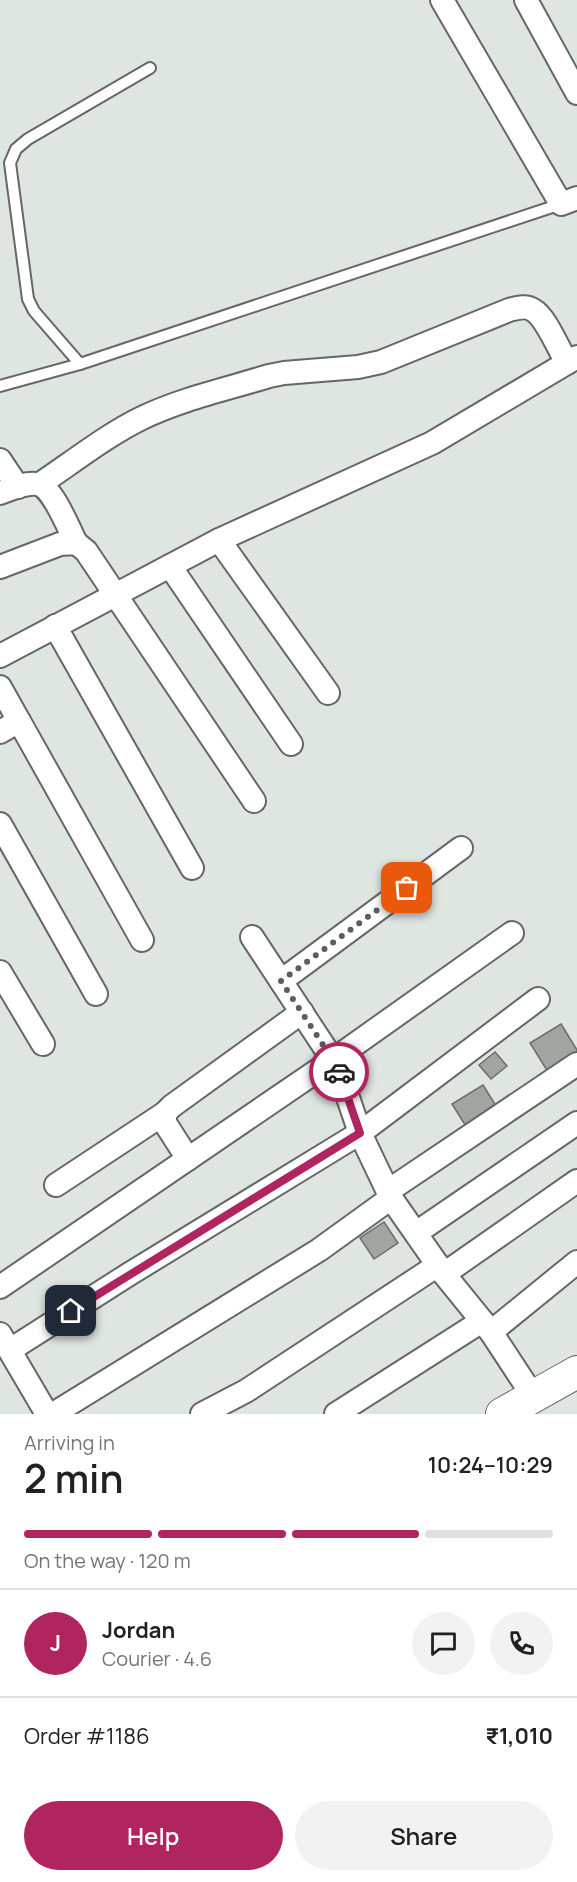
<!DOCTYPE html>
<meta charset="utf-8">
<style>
:root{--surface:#fff;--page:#f2f2f2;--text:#202124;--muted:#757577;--line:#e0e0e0;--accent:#b0245f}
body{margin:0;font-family:Manrope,sans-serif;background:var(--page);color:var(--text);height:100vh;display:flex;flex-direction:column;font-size:22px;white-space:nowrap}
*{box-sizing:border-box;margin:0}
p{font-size:20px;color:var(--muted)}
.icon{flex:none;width:33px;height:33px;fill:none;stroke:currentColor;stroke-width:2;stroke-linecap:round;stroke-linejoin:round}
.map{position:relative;height:1414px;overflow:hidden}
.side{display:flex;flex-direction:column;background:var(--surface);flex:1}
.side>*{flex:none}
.pin{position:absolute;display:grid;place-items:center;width:51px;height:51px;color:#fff;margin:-26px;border-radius:12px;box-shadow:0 3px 9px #0006}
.courier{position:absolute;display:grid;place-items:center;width:60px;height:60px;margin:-30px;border:4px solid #b0245f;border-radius:50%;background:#fff;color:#222;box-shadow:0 2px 8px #0007}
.overview em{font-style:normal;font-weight:600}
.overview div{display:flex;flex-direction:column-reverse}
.overview{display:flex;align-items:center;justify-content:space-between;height:102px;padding:0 24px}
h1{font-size:39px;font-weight:600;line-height:45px}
.bar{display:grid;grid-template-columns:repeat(4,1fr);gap:9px 6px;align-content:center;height:72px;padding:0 24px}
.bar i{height:8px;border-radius:4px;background:var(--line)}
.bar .active{background:var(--accent)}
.bar p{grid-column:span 4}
.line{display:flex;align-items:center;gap:15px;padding:0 24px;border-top:2px solid var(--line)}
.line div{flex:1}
.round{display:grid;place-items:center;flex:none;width:63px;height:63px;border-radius:32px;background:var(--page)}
.action{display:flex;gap:12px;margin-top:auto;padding:12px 24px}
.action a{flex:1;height:69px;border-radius:36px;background:var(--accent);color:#fff;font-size:24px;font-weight:600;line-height:69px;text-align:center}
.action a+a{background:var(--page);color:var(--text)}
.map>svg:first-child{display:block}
.building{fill:#a0a5a2;stroke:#6a6e6b;stroke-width:1.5}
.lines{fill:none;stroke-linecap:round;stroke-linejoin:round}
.lane-casing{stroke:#646865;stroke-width:14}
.street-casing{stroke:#646865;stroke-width:26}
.secondary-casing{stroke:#646865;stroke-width:34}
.lane{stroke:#fff;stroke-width:10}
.street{stroke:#fff;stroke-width:22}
.secondary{stroke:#fff;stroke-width:32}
.done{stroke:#5b5e5c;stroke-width:6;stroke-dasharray:0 10.8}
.route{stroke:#b0245f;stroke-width:8}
</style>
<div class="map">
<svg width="577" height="1414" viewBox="0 0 577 1414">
<rect width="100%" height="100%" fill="#dfe5e1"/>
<g class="building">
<path d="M561,1024L577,1050V1054L548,1072L530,1043Z"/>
<path d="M495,1052L507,1066L491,1079L479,1065Z"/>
<path d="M483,1085L498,1109L467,1128L452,1104Z"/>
<path d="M384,1222L398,1243L374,1259L360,1238Z"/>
</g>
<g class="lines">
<defs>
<g id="lane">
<path d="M80,364L34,311L28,299L10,163L16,149L28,139L150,68"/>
<path d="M0,386L80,364L561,204"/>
</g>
<g id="street">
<path d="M442,0L561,204L577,198"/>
<path d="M526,0L577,93"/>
<path d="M0,460L18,487"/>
<path d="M40,484C73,462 107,435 142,418C181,399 227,389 269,376L284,373L358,367L381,362L509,310C517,308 526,305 533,310C546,317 559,350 567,363"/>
<path d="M0,493C11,489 25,482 37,484C52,486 69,529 76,543"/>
<path d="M219,540L328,693"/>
<path d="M170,566L291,744"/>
<path d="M0,567L60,544L76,543L86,551L254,801"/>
<path d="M55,626L192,868"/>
<path d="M0,656L219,540L432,443L577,357"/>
<path d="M0,687L19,721L0,732"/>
<path d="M19,721L142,940"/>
<path d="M0,824L96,994"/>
<path d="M252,937L333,1060L341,1077L360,1133L391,1198L444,1274L491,1332L533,1396"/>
<path d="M0,972L43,1044"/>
<path d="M281,981L461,848"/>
<path d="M188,1159L165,1123V1113L172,1106L302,1012"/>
<path d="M56,1185L165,1113"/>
<path d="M388,1191L577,1064"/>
<path d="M416,1233L577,1123"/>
<path d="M444,1274L577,1181"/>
<path d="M0,1287L333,1060L512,933"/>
<path d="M491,1332L577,1262"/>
<path d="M0,1334L47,1414"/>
<path d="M10,1350L131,1273L360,1133L538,999"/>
<path d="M53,1414L319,1250L391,1198"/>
<path d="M202,1414L246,1391L438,1265"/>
<path d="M336,1414L482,1321"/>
</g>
<path id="secondary" d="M502,1414L577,1372"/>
</defs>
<use href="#lane" class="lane-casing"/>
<use href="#street" class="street-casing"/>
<use href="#secondary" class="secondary-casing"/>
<use href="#lane" class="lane"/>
<use href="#street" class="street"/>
<use href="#secondary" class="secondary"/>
</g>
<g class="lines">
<path class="done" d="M339,1072L333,1060L281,981L407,888"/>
<path class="route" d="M71,1311L360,1133L339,1072"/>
</g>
</svg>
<div class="pin" style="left:407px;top:888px;background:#ea580c"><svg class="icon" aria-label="bag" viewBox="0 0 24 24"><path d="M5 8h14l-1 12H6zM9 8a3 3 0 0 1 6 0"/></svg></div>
<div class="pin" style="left:71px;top:1311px;background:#1f2937"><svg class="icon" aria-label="home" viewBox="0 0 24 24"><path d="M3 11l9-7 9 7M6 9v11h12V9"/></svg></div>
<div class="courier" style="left:339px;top:1072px"><svg class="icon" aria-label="car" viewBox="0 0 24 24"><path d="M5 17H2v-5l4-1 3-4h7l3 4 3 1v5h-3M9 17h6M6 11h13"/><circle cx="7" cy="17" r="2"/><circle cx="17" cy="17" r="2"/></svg></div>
</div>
<section class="side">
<div class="overview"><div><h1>2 min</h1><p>Arriving in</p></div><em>10:24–10:29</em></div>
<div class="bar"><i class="active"></i><i class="active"></i><i class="active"></i><i></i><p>On the way · 120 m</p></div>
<div class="line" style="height:108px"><b class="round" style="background:var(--accent);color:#fff">J</b><div><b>Jordan</b><p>Courier · 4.6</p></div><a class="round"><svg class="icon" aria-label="chat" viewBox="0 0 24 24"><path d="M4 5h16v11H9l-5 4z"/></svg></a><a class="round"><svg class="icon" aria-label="phone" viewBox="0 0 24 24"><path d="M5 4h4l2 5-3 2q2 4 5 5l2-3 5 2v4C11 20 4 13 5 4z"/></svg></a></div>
<div class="line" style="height:78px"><div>Order #1186</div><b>₹1,010</b></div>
<div class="action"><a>Help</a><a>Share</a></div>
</section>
